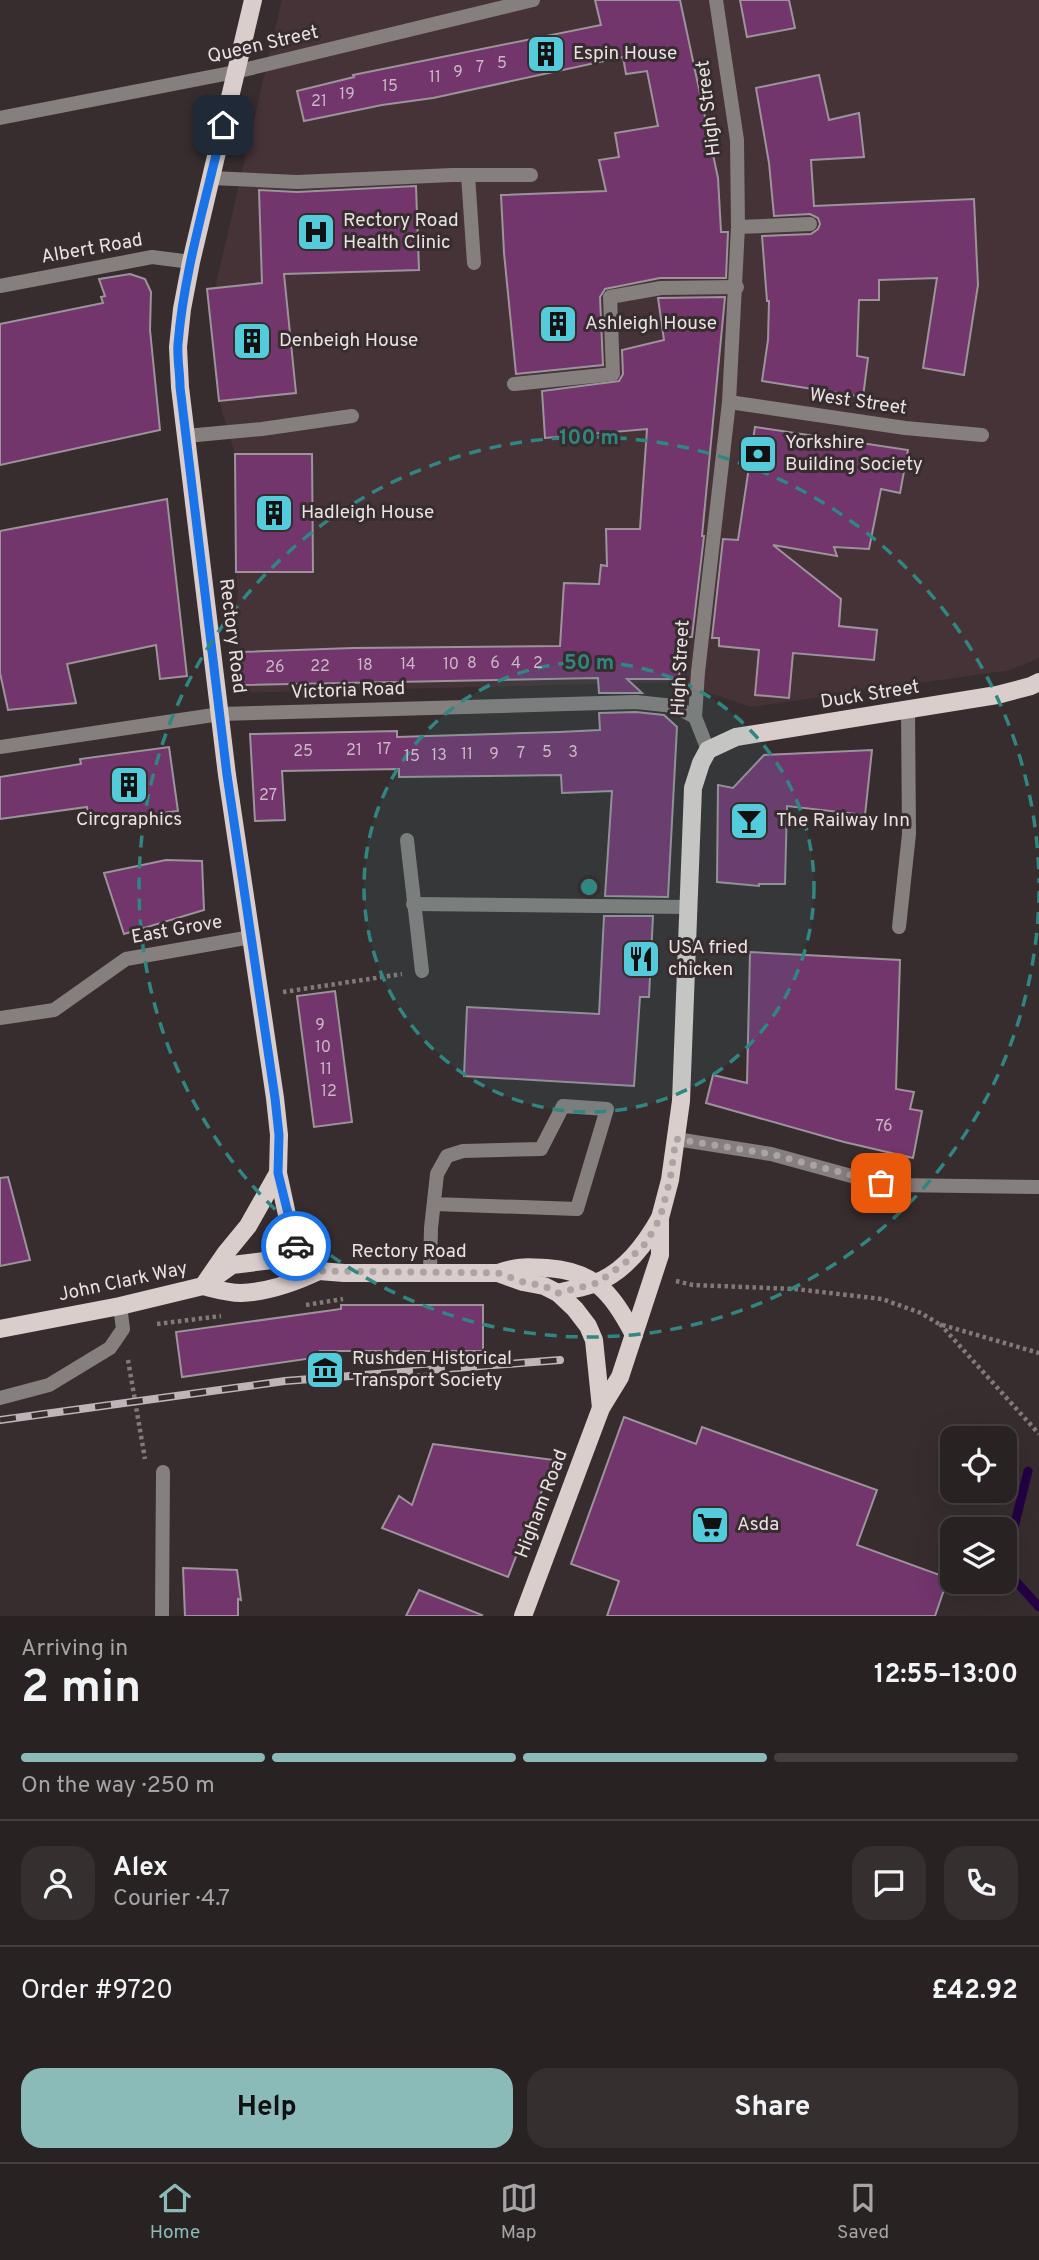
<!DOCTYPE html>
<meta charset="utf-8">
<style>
:root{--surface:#292223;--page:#352f30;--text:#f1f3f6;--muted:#a5a4a6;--line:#453f41;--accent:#8bbbb9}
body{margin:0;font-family:Overpass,sans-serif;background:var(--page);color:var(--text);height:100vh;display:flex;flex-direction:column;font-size:26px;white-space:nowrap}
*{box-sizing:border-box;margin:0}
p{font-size:23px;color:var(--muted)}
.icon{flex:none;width:38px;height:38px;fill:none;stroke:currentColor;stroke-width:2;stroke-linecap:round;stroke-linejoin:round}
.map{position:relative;height:1616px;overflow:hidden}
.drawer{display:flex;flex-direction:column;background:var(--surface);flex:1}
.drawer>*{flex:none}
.buttons{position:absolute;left:940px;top:1426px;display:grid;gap:14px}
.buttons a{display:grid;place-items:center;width:77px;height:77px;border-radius:14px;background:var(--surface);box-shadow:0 7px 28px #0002,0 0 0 2px var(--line);font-size:35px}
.pin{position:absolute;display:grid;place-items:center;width:60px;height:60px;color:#fff;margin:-30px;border-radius:14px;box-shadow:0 4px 10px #0006}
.courier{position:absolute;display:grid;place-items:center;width:70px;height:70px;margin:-35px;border:5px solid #1a73e8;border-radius:50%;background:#fff;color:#222;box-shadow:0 2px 9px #0007}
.headline em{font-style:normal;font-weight:700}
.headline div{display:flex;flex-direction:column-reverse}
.headline{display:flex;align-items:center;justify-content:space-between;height:119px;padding:0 21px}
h1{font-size:46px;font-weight:700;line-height:52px}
.bar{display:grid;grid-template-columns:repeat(4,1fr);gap:10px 7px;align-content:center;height:84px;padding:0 21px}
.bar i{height:9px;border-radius:5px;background:var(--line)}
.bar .active{background:var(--accent)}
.bar p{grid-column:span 4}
.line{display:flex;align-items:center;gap:18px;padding:0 21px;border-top:2px solid var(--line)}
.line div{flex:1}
.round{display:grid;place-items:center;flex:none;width:74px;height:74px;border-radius:21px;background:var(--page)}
.button{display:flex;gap:14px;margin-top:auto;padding:14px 21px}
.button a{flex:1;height:80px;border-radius:21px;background:var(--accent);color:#111;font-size:28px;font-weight:700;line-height:80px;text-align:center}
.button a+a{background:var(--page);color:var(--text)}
.tab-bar{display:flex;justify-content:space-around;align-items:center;height:98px;border-top:2px solid var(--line);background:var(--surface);font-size:19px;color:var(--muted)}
.tab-bar a{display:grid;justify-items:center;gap:4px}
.tab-bar .active{color:var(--accent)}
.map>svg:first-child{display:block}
.built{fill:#453338}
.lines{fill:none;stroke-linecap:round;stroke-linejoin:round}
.stream{stroke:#230044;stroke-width:9}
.building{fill:#72356c;stroke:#9d939b;stroke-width:2}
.path{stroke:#82797b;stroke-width:4.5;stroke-dasharray:3.5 3.5;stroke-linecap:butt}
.lane{stroke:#857f7e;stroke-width:14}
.street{stroke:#857f7e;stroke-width:14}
.primary{stroke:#dacecc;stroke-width:18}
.rail-casing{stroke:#bdb5b7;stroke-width:8}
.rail{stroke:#372d2f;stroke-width:5;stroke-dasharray:16;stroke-linecap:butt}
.done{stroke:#aba3a4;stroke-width:7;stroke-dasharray:0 12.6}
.route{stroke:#1a73e8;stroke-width:9}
.ring{fill:none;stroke:#308680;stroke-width:3.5;stroke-dasharray:12 9}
.labels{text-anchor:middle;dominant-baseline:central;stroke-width:6;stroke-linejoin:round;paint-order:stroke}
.number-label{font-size:16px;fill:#cbb7c5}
.street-label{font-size:19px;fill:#e9e2e3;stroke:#372d2f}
.poi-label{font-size:19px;fill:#e9e2e3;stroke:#372d2f;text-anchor:start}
.centre{fill:#308680;stroke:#372d2f;stroke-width:3.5}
.ring-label{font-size:21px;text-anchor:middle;font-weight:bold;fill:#308680;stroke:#372d2f;stroke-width:6;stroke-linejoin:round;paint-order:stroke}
</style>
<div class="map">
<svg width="1039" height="1616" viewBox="0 0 1039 1616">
<rect width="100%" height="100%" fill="#372d2f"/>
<path class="built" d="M282,0H1039V658L1010,670L751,707L678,682L239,693L235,454L219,401L211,305Z"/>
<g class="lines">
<g class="stream">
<path d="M1004,1567L1028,1471"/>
<path d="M1004,1568L1039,1607"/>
</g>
</g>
<g class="building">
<path d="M595,0H680L718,178L721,232H728L726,278H660L605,289L600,297L603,365L516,374L504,253L501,195L606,191L599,160L619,157L615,133L658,126L647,71L626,74L623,57L433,98L382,105L304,121L297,91L354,77L353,75L601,25Z"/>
<path d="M740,0H789L795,28L747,37Z"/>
<path d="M819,75L829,120L859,113L864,157L811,160L814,206L974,199L978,285L964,375L923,368L937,278L879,280V300H859L857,356L868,358L863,397L762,381L768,340L769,301H767L762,236L811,234L818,229L820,224L818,218L810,214L774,216L769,163L756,88Z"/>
<path d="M416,186L419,270L284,274L296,393L219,401L207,289L262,283L259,190L297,192Z"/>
<path d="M130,274L145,279L151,292L150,330L160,430L0,465V324L103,303L101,297L105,296L99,279Z"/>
<path d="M725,297L702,536H704L692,637H682L679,679H627L642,693H599L598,678L242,685L241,652L353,648L560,646L564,583L599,584L601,565L607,566L606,529H640L647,429L545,438L542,391L619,381L623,374L622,350L664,340L658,298Z"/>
<path d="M755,427L908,450L900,493L881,489L869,549L834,547L837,556L773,545L841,599L839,626L877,630L874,660L793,653L789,698L755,695L759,650L719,646V638H712L723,539L738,540Z"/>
<path d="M235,454H312L313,572H236Z"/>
<path d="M167,499L187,676L160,679L156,645L67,664L76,703L8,710L0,673V531Z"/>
<path d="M636,712L664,715L677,727L668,897L605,896L612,791L562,793L561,775L399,777V769L282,771L285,820L255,821L250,734L397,731V737L559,732L600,730L599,713Z"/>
<path d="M169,747L178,811L89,822L87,807L0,819V777L81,764L80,759Z"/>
<path d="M872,750L865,815L787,806L785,884H759V886L717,882L718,785L733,788L764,755Z"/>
<path d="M166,860L202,861L204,910L124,934L104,873Z"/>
<path d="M604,916H653L649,997H640L634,1086L464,1076L467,1007L599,1014Z"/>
<path d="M750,952L900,960L896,1089L914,1092L910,1109L922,1111L913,1158L844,1142L706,1103L713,1075L747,1083Z"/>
<path d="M335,991L352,1122L314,1127L297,996Z"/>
<path d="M8,1177L30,1260L0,1266V1178Z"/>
<path d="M341,1305H483V1351H320V1357L182,1377L176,1332L341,1309Z"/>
<path d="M624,1417L696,1444L702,1427L877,1490L857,1545L948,1578L935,1616H607L619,1581L571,1564Z"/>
<path d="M433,1444L554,1460L508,1577L382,1528L399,1496L412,1505Z"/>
<path d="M183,1568L237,1570L241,1600L238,1599V1616H185Z"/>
<path d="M419,1590L482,1615L481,1616H406Z"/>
</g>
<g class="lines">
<g class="path">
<path d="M283,992L402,974"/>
<path d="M676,1281L693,1285L795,1289L882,1299L921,1313L939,1324L1039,1353"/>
<path d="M306,1305L343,1299"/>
<path d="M157,1324L221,1316"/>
<path d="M940,1324L1039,1434"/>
<path d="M128,1360L145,1459"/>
</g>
<g class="lane">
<path d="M468,175L474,263"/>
<path d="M211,178L297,182L452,175H531"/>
<path d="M738,227L810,224"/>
<path d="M186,436L262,429L352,416"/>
<path d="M407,840L422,971"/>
<path d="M413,904L688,907"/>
<path d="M899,927L909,834L908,711"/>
<path d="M430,1273L431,1228L437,1174L447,1156L463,1151L541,1149L563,1106L607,1109L577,1209L434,1204"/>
<path d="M0,1398L49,1385L110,1348L123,1329L120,1306"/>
</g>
<g class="street">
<path d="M0,118L235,72L533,0"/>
<path d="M0,286L152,257L191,262"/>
<path d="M514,384L613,374L610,297L661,288L737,287"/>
<path d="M729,402L905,428L982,435"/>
<path d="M0,747L220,714L636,702L674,706L695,717"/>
<path d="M708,750L695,717L698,672L729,402L738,227L737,140L716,0"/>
<path d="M0,1018L54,1010L126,959L251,937"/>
<path d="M676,1139L771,1154L866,1180L895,1185L1039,1187"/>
<path d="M162,1616L163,1472"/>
</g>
<g class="primary">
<path d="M253,0L191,262L182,309L178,347L180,387L227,775L275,1098L279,1135L278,1173L289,1224L297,1250L319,1271"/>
<path d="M498,1273C518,1266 525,1267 547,1268C595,1271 613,1294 634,1335"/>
<path d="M203,1286L232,1265L281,1259L319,1271L344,1273H498L523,1282L544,1286L558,1293L575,1309L588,1326L594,1340L601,1408"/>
<path d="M203,1286C215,1289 228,1293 241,1293C269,1292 294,1283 319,1271"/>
<path d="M558,1293C570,1289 584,1288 595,1283C624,1273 646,1243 660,1218"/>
<path d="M0,1329L120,1306L203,1286L225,1254L248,1226L278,1173"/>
<path d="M523,1616L601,1408L620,1377L660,1255V1218L670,1180L681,1101L693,788L701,763L708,750L736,737L997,695L1031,686L1039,682"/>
</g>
<defs>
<path id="rail" d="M0,1420L285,1381L560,1360"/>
</defs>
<use href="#rail" class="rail-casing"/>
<use href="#rail" class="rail"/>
</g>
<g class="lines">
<path class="done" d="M296,1246L307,1261L319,1271L498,1273L523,1282L544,1286L558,1293L597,1283L625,1263L646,1243L660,1218L670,1180L676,1139L771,1154L881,1183"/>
<path class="route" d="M223,125C207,197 184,270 178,344C177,358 180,373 180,387L227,775L275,1098L279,1135L278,1173L296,1246"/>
</g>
<circle cx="589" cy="887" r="225" fill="#308680" fill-opacity=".12"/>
<g class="ring">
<circle cx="589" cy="887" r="225"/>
<path d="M1039 891A450 450 0 1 1 1039 883"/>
</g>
<defs>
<symbol id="building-square" viewBox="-11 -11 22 22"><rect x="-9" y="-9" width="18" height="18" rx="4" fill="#53cbdb" stroke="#372d2f"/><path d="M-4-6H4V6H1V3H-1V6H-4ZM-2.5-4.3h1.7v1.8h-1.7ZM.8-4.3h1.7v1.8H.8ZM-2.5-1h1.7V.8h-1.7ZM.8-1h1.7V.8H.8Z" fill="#111"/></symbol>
<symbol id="hospital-square" viewBox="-11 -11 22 22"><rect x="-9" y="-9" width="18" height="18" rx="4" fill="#53cbdb" stroke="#372d2f"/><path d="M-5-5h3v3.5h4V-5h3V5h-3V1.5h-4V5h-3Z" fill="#111"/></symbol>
<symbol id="bank-square" viewBox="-11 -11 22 22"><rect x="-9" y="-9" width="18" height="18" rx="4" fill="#53cbdb" stroke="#372d2f"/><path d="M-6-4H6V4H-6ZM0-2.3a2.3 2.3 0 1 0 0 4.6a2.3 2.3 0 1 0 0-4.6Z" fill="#111"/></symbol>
<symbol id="bar-square" viewBox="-11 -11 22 22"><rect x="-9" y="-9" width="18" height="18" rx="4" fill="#53cbdb" stroke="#372d2f"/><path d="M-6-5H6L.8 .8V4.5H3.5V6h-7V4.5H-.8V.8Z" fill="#111"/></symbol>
<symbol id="restaurant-square" viewBox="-11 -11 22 22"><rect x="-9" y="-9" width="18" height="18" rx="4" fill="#53cbdb" stroke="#372d2f"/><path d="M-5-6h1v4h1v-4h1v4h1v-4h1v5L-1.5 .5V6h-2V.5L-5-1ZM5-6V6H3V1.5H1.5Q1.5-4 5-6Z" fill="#111"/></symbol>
<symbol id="museum-square" viewBox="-11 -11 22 22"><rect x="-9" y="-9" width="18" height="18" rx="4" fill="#53cbdb" stroke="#372d2f"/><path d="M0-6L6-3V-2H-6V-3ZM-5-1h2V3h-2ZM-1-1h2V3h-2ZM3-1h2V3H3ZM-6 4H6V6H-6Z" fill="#111"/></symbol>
<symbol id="supermarket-square" viewBox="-11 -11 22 22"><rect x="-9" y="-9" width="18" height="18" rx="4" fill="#53cbdb" stroke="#372d2f"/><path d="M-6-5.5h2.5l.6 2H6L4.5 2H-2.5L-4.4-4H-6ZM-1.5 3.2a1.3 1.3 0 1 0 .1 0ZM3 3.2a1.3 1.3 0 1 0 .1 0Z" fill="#111"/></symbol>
</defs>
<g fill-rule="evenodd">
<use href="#building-square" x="524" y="32" width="44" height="44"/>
<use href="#hospital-square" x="294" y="210" width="44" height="44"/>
<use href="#building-square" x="536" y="302" width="44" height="44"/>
<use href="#building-square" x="230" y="319" width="44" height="44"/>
<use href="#bank-square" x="736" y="432" width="44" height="44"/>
<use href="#building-square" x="252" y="491" width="44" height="44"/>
<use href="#building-square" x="107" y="763" width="44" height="44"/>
<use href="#bar-square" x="727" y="799" width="44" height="44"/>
<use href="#restaurant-square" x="619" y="937" width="44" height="44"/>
<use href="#museum-square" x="303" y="1348" width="44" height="44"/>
<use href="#supermarket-square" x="688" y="1503" width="44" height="44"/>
</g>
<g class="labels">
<g class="number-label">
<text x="502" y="64">5</text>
<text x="480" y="68">7</text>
<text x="458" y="73">9</text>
<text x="435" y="78">11</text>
<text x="390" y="87">15</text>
<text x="347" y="95">19</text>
<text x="319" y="102">21</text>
<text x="472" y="664">8</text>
<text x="495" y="664">6</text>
<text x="516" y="664">4</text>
<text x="538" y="664">2</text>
<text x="408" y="665">14</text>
<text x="451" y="665">10</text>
<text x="365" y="666">18</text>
<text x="320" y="667">22</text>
<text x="275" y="668">26</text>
<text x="384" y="750">17</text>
<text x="354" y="751">21</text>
<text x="303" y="752">25</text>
<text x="547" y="753">5</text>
<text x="573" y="753">3</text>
<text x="521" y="754">7</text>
<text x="467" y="755">11</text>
<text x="494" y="755">9</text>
<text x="439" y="756">13</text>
<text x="412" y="757">15</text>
<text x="268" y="796">27</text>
<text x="320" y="1026">9</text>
<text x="323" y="1048">10</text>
<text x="326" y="1070">11</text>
<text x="329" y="1092">12</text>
<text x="884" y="1127">76</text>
</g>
<g class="street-label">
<text transform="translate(263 45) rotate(-13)">Queen Street</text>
<text transform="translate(709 108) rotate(-97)">High Street</text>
<text transform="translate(92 249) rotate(-10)">Albert Road</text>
<text transform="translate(858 402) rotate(8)">West Street</text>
<text transform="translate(232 636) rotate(83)">Rectory Road</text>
<text transform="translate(681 668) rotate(-87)">High Street</text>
<text transform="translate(348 691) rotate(-2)">Victoria Road</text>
<text transform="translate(870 695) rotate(-9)">Duck Street</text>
<text transform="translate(177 930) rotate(-10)">East Grove</text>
<text x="409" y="1252">Rectory Road</text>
<text transform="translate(123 1282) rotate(-12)">John Clark Way</text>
<text transform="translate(542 1504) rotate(-69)">Higham Road</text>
</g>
<g class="poi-label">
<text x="573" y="54">Espin House</text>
<text x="343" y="221">Rectory Road<tspan x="343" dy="22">Health Clinic</tspan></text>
<text x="585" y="324">Ashleigh House</text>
<text x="279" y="341">Denbeigh House</text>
<text x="785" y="443">Yorkshire<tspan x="785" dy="22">Building Society</tspan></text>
<text x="301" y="513">Hadleigh House</text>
<text x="129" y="820" text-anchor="middle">Circgraphics</text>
<text x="776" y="821">The Railway Inn</text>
<text x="668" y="948">USA fried<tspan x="668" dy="22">chicken</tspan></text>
<text x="352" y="1359">Rushden Historical<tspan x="352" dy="22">Transport Society</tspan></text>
<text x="737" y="1525">Asda</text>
</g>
</g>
<circle cx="589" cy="887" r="10" class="centre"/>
<g class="ring-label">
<text x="589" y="444">100 m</text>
<text x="589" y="669">50 m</text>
</g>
</svg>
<div class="buttons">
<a><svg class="icon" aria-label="locate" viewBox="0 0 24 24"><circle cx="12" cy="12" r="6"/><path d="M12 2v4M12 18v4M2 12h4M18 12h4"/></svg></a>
<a><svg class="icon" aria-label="layers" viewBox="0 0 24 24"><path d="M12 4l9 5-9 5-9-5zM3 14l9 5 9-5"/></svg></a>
</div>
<div class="pin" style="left:881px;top:1183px;background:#ea580c"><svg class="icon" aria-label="bag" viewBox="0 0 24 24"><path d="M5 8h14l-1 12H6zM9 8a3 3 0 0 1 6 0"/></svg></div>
<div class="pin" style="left:223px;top:125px;background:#1f2937"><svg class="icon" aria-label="home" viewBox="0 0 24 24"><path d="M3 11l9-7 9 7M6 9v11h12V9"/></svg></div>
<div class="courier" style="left:296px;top:1246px"><svg class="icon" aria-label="car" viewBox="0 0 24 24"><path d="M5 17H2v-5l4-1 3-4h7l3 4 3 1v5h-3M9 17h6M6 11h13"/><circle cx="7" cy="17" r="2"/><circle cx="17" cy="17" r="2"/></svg></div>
</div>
<section class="drawer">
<div class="headline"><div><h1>2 min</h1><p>Arriving in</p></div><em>12:55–13:00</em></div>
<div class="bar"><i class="active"></i><i class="active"></i><i class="active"></i><i></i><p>On the way · 250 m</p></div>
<div class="line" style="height:126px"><a class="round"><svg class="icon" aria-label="person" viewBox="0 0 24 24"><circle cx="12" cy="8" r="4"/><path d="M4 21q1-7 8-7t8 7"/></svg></a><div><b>Alex</b><p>Courier · 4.7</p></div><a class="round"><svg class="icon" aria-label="chat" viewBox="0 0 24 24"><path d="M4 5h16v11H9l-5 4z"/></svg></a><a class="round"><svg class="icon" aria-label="phone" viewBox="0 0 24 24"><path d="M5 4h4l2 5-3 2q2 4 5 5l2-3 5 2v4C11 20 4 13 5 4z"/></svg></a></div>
<div class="line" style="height:91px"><div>Order #9720</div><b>£42.92</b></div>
<div class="button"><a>Help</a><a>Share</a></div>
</section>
<nav class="tab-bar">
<a class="active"><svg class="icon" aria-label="home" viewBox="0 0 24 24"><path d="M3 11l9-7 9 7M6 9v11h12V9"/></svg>Home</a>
<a><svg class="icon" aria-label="map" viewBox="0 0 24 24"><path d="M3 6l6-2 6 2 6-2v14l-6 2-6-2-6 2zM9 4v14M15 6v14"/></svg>Map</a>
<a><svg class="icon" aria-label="saved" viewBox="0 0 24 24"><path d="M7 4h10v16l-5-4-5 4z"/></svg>Saved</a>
</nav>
